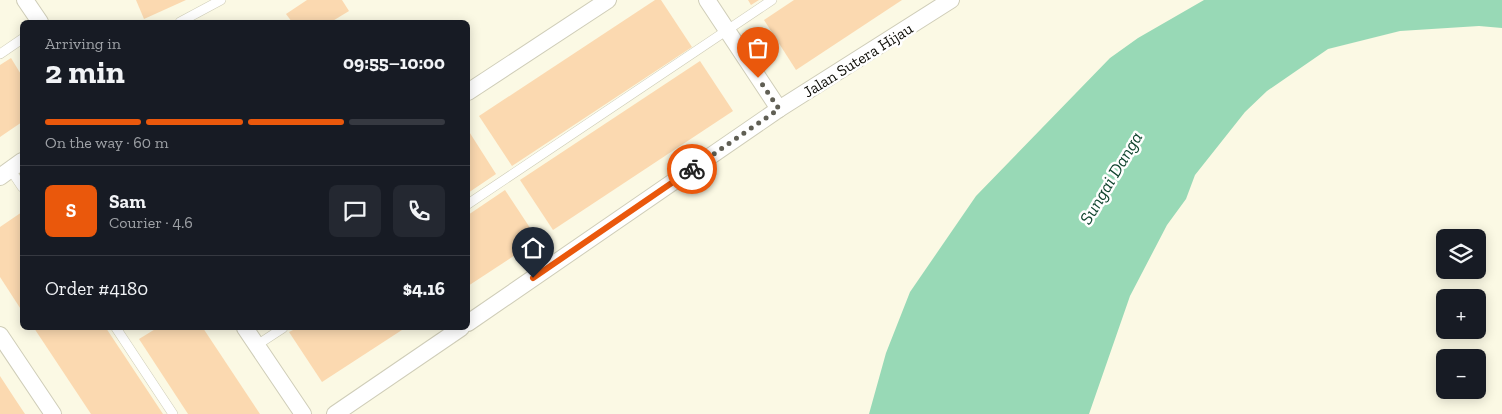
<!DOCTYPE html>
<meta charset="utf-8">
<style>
:root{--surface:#171b24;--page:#242831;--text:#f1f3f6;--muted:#9ea1a6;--line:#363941;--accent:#ea580c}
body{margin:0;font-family:"Zilla Slab",serif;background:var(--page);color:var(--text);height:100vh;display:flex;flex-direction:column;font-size:19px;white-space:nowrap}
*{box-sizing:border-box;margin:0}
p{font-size:16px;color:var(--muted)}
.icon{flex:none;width:28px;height:28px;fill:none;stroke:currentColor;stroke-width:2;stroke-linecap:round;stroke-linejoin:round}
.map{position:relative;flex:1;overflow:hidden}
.panel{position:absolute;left:20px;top:20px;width:450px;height:310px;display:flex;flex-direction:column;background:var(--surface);border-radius:8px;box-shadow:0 2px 12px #0003}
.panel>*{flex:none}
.buttons{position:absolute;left:1436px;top:229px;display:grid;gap:10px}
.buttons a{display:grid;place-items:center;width:50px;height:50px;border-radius:8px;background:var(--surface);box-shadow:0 2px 12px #0003;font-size:25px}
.pin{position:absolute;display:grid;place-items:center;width:42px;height:42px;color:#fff;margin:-51px -21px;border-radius:50% 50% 50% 0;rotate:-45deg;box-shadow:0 0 5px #0007}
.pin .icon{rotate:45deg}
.courier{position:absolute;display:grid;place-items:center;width:50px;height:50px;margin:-25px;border:4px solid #ea580c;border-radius:50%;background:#fff;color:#222;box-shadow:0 1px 6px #0007}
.overview em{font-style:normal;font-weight:700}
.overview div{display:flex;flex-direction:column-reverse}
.overview{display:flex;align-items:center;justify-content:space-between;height:85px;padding:0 25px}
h1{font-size:32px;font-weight:700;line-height:38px}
.bar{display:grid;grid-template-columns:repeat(4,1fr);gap:8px 5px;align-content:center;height:60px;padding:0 25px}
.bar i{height:6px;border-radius:4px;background:var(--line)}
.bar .current{background:var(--accent)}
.bar p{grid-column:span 4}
.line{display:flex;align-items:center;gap:12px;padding:0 25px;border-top:1px solid var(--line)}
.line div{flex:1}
.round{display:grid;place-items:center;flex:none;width:52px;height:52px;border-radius:8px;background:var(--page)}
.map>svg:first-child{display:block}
.water{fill:#98d9b6}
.building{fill:#fbd9b0}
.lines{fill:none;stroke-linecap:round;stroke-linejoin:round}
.service-casing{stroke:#cfcdb8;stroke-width:10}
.minor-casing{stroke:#cfcdb8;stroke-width:18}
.service{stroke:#fff;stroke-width:9}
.minor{stroke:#fff;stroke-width:16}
.done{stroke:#605f54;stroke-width:5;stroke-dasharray:0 9}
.route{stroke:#ea580c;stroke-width:6}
.labels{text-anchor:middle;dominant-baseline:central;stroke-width:5;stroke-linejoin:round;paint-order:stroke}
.street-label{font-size:16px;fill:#0d0c06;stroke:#fff}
.water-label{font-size:18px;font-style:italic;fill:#10442e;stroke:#fff}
</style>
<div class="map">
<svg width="1502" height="414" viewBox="0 0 1502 414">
<rect width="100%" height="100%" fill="#fbf9e4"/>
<path class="water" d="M1204,0H1502V28L1479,26L1400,31L1328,49L1267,91L1245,112L1195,175L1186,199L1167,225L1130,296L1089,414H869L886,353L910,292L976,196L1110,58L1138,38Z"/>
<g class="building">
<path d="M136,0H186L144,19Z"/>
<path d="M307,0H342L349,11L331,22H292L286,14Z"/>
<path d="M655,0H661L692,47L512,166L479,116Z"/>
<path d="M748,0H759L751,5Z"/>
<path d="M794,0H902L796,70L764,20Z"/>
<path d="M11,58L22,76V122L0,137V65Z"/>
<path d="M700,61L733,111L553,230L520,180Z"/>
<path d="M468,130L496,174L468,193Z"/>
<path d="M505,190L538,240L468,286V215Z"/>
<path d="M22,212V311L0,277V227Z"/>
<path d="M34,328H106L163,414H91Z"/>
<path d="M157,328H203L260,414H188L139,339Z"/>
<path d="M297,328H405L322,382L289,332Z"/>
<path d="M0,376L15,399L25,414H0Z"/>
</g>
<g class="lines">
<defs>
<g id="service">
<path d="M180,22L221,0"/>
<path d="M0,54L22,39"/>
<path d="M10,169L22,187"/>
<path d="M468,204L772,0"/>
<path d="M116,328L173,414"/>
<path d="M257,345L283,328"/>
</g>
<g id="minor">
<path d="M25,0L40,22"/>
<path d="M707,0L779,109"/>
<path d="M468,92L608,0"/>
<path d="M0,177L22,161"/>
<path d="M468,323L779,109L951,0"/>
<path d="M245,328L303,414"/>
<path d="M0,335L53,414"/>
<path d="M335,414L461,328"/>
</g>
</defs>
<use href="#service" class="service-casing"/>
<use href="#minor" class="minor-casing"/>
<use href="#service" class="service"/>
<use href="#minor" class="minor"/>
</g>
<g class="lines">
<path class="done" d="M692,169L779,109L758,78"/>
<path class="route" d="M533,278L692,169"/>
</g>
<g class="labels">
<g class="street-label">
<text transform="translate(858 60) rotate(-32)">Jalan Sutera Hijau</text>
</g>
<g class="water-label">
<text transform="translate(1111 178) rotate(-59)">Sungai Danga</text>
</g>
</g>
</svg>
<div class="buttons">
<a><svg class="icon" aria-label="layers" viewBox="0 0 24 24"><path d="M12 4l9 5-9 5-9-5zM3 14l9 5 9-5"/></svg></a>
<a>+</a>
<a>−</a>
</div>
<div class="pin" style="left:758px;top:78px;background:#ea580c"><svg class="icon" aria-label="bag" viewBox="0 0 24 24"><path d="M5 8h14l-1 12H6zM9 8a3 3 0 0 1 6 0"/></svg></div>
<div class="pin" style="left:533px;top:278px;background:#1f2937"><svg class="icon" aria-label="home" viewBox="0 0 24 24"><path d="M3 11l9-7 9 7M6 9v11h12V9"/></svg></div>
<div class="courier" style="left:692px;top:169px"><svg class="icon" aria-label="bike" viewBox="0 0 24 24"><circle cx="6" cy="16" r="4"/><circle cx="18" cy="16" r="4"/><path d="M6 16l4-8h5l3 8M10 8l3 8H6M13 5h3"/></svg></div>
<section class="panel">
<div class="overview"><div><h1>2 min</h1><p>Arriving in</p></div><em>09:55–10:00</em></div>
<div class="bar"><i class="current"></i><i class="current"></i><i class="current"></i><i></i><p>On the way · 60 m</p></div>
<div class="line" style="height:90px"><b class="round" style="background:var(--accent);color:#fff">S</b><div><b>Sam</b><p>Courier · 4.6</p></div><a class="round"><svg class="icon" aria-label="chat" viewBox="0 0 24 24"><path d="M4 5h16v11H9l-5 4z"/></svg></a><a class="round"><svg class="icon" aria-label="phone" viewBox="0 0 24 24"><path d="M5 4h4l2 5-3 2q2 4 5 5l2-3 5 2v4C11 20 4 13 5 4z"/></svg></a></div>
<div class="line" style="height:65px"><div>Order #4180</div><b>$4.16</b></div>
</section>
</div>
